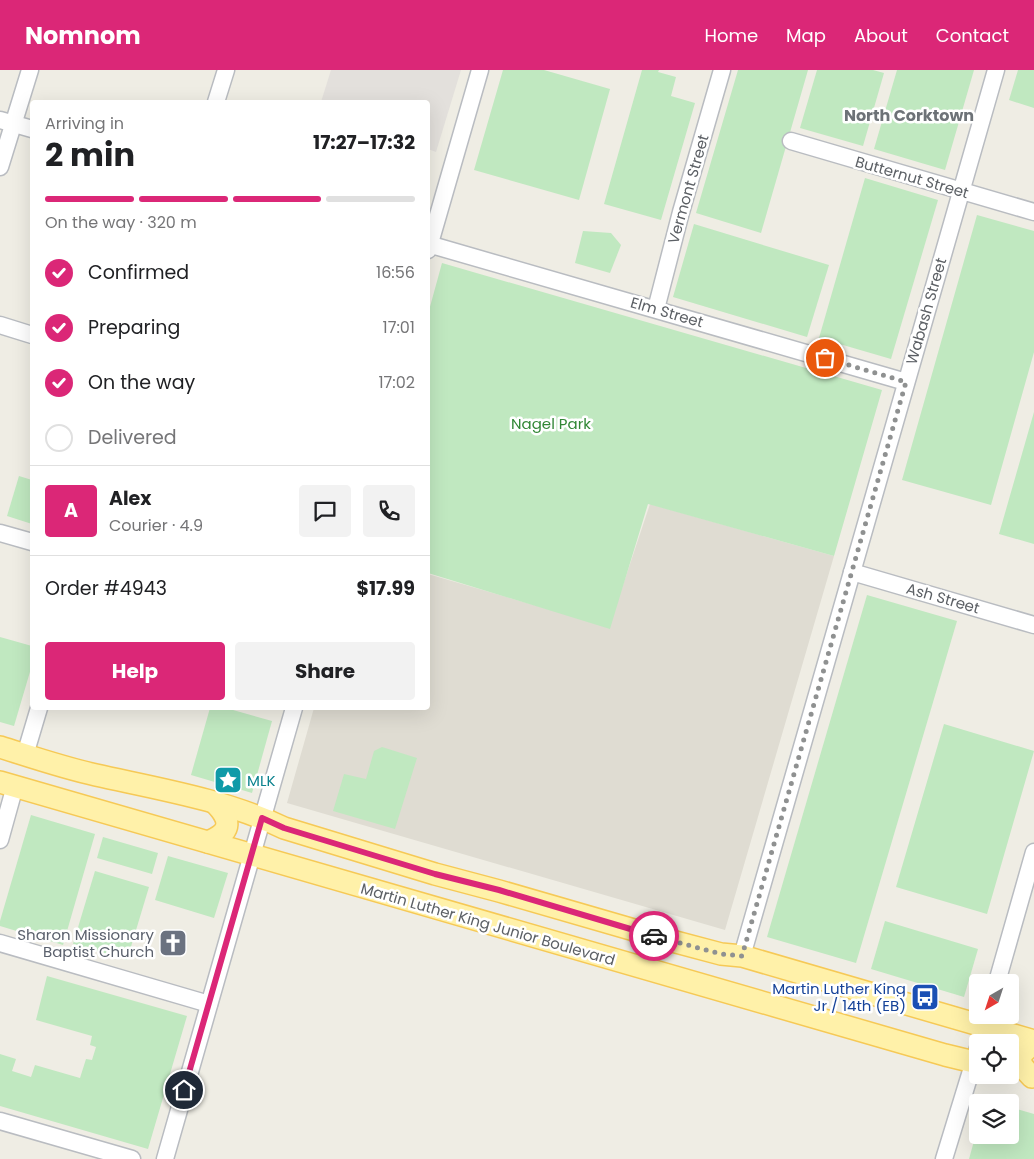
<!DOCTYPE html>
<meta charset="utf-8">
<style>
:root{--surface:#fff;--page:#f2f2f2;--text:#202124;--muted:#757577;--line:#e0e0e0;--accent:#db2777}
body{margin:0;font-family:Poppins,sans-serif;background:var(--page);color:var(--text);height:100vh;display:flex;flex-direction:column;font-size:19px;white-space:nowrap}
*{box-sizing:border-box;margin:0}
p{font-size:16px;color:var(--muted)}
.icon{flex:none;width:28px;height:28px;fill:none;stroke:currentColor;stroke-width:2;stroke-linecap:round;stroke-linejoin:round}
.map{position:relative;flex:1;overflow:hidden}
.side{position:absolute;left:30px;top:30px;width:400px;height:610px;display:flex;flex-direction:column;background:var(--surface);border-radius:5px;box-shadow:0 5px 20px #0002}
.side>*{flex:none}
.needle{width:32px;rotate:219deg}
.tools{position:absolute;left:969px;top:904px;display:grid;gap:10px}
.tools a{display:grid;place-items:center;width:50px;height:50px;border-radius:5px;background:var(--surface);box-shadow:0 5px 20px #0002;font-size:25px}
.pin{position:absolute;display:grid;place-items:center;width:42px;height:42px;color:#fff;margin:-21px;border:2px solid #fff;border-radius:50%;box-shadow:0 1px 5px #0007}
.courier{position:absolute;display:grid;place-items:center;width:50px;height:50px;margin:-25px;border:4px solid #db2777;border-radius:50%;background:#fff;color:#222;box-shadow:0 1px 6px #0007}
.headline em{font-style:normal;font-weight:700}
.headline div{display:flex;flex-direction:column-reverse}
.headline{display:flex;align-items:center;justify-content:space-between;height:85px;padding:0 15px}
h1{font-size:32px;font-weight:700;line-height:38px}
.bar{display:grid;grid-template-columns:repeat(4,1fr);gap:8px 5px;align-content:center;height:60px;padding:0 15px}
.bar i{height:6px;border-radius:4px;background:var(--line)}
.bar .current{background:var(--accent)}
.bar p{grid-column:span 4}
.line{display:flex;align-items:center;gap:12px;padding:0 15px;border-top:1px solid var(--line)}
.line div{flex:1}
.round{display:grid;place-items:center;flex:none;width:52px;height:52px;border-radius:5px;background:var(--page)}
ol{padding:0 15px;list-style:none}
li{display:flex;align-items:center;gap:15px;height:55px}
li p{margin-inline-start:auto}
li .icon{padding:5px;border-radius:50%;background:var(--accent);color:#fff;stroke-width:4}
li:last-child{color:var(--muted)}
li i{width:28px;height:28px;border:2px solid var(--line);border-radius:50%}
.button{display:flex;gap:10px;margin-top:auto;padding:10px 15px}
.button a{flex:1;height:58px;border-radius:5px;background:var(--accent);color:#fff;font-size:20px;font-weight:700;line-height:58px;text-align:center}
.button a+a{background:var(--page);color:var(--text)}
header{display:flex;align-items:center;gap:30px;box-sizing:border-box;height:70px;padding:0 25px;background:var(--accent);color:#fff}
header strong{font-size:24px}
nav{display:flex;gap:28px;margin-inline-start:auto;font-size:18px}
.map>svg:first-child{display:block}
.industrial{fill:#e3e0dc}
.education{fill:#dfdcd2}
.green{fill:#c0e8c0}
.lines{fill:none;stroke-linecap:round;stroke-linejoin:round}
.minor-casing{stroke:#b9bcc1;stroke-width:19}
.major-casing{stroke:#f6c956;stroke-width:24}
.minor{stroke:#fff;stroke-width:16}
.major{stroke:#fff1a9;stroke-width:21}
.done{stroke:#8f9191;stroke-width:5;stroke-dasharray:0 9}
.route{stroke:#db2777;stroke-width:6}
.labels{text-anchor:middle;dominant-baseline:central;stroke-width:5;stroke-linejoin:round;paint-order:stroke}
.street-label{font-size:15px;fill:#5c6065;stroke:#fff}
.park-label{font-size:15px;fill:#328736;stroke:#fff}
.culture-label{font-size:15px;fill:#0d838f;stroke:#fff;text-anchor:start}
.worship-label{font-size:15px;fill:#5b616d;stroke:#fff;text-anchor:end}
.transit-label{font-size:15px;fill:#164399;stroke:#fff;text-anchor:end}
.neighbourhood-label{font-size:16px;font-weight:bold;fill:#6d7277;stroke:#fff}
</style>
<header>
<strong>Nomnom</strong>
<nav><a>Home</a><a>Map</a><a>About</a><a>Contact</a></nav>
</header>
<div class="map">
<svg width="1034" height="1089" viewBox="0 0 1034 1089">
<rect width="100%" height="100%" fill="#efede4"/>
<path class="industrial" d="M331,0H461L436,82L428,79V32H321Z"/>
<path class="education" d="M650,434L834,486L725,860L287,733L314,638H428V504L609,557Z"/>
<g class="green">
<path d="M503,0H544L610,19L579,130L474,100Z"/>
<path d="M642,0H659L658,2L676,7L671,26L695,33L661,150L604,134Z"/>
<path d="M738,0H808L761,163L696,143Z"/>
<path d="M817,0H873L884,3L863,76L800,58Z"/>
<path d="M897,0H974L945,100L874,79Z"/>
<path d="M1018,0H1034V38L1009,30Z"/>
<path d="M865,108L938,130L891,289L819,268Z"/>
<path d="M977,145L1034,161V282L991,435L902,410Z"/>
<path d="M694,154L829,195L807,267L673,227Z"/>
<path d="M583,161L611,163L621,175L610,203L575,193Z"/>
<path d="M442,193L882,320L834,486L648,434L610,559L428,503V244Z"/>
<path d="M1034,342V474L999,464Z"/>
<path d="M19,406L32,410V454L7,446Z"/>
<path d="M867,525L957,551L856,893L767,867Z"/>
<path d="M0,567L32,576V595L14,656L0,652Z"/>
<path d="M210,638H226L272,651L252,723L191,705Z"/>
<path d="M944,654L1034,681L987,844L896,817Z"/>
<path d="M382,677L417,688L395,759L333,741L344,704L366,709L374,681Z"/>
<path d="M31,745L95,764L63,875L0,856V851Z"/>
<path d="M103,767L158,783L152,804L97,788Z"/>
<path d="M168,786L228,803L214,848L155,830Z"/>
<path d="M95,801L149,817L127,890L73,874Z"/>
<path d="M885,851L978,879L964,927L871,899Z"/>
<path d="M47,906L187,946L148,1079L0,1036V984L16,989L12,1001L31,1007L35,995L80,1008L86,989L92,990L96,977L90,975L92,966L36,950Z"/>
<path d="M1010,1037L1034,1044V1089H969L977,1060L978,1065H1010Z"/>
</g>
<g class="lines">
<defs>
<g id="minor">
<path d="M216,32L226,0"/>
<path d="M0,50L32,59"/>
<path d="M791,71L1034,142"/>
<path d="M0,97L30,0"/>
<path d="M428,174L906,312"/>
<path d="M428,180L480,0"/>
<path d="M656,239L681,142L722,0"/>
<path d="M0,255L32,265"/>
<path d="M0,463L32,472"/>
<path d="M852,502L1034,555"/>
<path d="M25,685L39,638"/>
<path d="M0,770L15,716"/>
<path d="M0,873L209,934"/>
<path d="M742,886L996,0"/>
<path d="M997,912L1034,782"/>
<path d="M0,1051L132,1089"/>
<path d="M165,1089L294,638"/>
<path d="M944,1089L978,978"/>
</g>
<g id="major">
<path d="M0,677C32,687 64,698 96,705C159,719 226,730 284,758L435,804L499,821L672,871L721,884L742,886L1034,971"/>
<path d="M0,712L945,985L978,993"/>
<path d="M208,772C230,763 233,752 216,734"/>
<path d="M1032,1007C1018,993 1015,986 1034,974"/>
</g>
</defs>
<use href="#minor" class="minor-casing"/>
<use href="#major" class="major-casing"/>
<use href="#minor" class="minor"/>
<use href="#major" class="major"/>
</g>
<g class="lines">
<path class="done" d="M654,866L721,884L742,886L906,312L825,288"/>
<path class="route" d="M184,1020L262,748L284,758L435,804L499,820L654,866"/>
</g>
<defs>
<symbol id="sight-square" viewBox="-11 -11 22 22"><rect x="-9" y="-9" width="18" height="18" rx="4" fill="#0f9aa8" stroke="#fff"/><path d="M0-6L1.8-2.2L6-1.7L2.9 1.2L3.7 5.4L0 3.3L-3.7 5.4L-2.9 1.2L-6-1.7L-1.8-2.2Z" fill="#fff"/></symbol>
<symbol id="church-square" viewBox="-11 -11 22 22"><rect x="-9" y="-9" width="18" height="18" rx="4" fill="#6b7280" stroke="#fff"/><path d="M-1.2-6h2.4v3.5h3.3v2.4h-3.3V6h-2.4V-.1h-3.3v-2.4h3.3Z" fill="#fff"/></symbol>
<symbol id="bus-square" viewBox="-11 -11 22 22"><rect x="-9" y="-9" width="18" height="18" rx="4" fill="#1a4fb4" stroke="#fff"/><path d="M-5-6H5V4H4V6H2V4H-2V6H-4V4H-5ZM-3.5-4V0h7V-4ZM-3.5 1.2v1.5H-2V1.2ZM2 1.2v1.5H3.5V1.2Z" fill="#fff"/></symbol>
</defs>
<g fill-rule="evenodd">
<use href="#sight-square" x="212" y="694" width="32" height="32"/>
<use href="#church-square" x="157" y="857" width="32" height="32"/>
<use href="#bus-square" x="909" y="911" width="32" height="32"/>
</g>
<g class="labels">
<g class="street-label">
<text transform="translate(912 107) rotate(16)">Butternut Street</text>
<text transform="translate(688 119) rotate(-74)">Vermont Street</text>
<text transform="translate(926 241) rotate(-74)">Wabash Street</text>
<text transform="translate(667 242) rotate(16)">Elm Street</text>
<text transform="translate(943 528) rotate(16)">Ash Street</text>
<text transform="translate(488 854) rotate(16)">Martin Luther King Junior Boulevard</text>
</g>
<g class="park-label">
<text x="551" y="353">Nagel Park</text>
</g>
<g class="culture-label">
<text x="247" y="710">MLK</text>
</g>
<g class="worship-label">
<text x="154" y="864">Sharon Missionary<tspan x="154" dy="17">Baptist Church</tspan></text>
</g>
<g class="transit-label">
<text x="906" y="918">Martin Luther King<tspan x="906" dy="17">Jr / 14th (EB)</tspan></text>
</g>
<g class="neighbourhood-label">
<text x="909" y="45">North Corktown</text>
</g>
</g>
</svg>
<div class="tools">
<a><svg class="needle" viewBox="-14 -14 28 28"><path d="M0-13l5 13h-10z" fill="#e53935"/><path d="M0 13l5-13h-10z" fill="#757577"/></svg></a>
<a><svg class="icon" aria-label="locate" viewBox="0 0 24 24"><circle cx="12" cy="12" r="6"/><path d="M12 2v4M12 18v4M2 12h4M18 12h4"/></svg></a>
<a><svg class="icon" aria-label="layers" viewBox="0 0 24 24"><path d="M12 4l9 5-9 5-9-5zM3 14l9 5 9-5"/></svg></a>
</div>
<div class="pin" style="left:825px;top:288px;background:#ea580c"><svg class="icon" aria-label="bag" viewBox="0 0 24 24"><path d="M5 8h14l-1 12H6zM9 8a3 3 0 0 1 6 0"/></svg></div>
<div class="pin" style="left:184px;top:1020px;background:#1f2937"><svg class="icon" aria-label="home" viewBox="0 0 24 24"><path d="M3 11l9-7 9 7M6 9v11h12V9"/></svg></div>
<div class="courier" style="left:654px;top:866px"><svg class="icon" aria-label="car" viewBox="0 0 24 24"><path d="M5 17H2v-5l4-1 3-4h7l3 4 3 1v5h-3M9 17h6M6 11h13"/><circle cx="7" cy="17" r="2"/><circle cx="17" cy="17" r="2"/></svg></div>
<section class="side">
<div class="headline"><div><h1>2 min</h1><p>Arriving in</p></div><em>17:27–17:32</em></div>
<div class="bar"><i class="current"></i><i class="current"></i><i class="current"></i><i></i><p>On the way · 320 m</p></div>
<ol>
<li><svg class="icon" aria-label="check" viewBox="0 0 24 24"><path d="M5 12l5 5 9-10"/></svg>Confirmed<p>16:56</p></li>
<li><svg class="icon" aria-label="check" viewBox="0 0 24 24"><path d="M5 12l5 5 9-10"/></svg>Preparing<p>17:01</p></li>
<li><svg class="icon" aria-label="check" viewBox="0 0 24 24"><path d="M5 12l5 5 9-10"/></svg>On the way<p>17:02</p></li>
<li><i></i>Delivered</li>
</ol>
<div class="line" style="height:90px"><b class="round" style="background:var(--accent);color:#fff">A</b><div><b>Alex</b><p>Courier · 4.9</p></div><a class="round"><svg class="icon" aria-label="chat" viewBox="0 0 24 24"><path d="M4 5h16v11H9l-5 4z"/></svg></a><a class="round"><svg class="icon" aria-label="phone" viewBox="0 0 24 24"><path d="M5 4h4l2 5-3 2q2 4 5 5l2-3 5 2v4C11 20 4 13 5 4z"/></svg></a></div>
<div class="line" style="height:65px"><div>Order #4943</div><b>$17.99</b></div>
<div class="button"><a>Help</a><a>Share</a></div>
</section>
</div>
